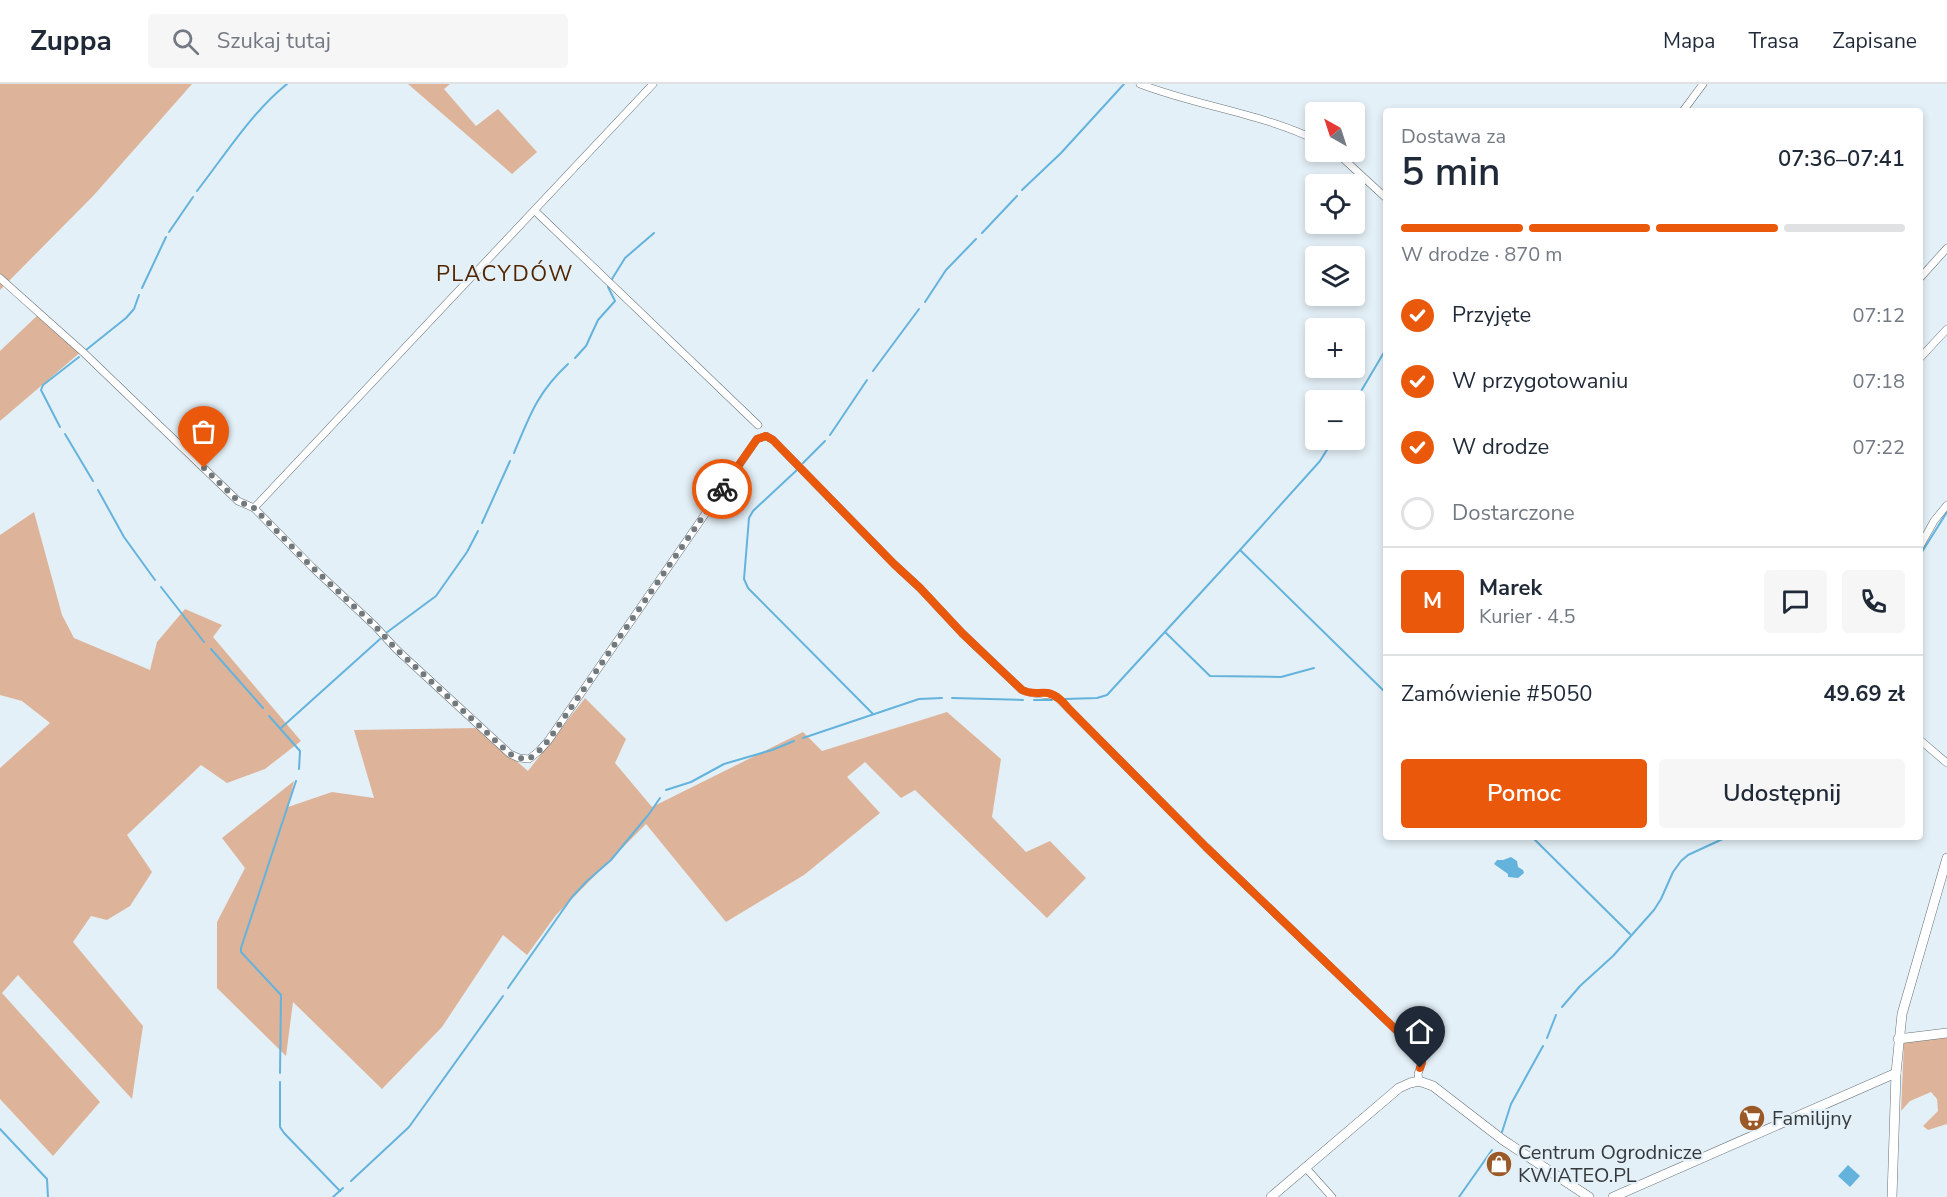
<!DOCTYPE html>
<html lang="pl">
<meta charset="utf-8">
<style>
:root{--surface:#fff;--page:#f6f6f7;--text:#1f2937;--muted:#747a83;--line:#e0e1e3;--accent:#ea580c}
body{margin:0;font-family:"Nunito Sans",sans-serif;background:var(--page);color:var(--text);height:100vh;display:flex;flex-direction:column;font-size:22px;white-space:nowrap}
*{box-sizing:border-box;margin:0}
p{font-size:20px;color:var(--muted)}
.icon{flex:none;width:33px;height:33px;fill:none;stroke:currentColor;stroke-width:2;stroke-linecap:round;stroke-linejoin:round}
.map{position:relative;flex:1;overflow:hidden}
.sheet{position:absolute;left:1383px;top:24px;width:540px;height:732px;display:flex;flex-direction:column;background:var(--surface);border-radius:6px;box-shadow:0 3px 9px #0003}
.sheet>*{flex:none}
.needle{width:39px;rotate:321deg}
.controls{position:absolute;left:1305px;top:18px;display:grid;gap:12px}
.controls a{display:grid;place-items:center;width:60px;height:60px;border-radius:6px;background:var(--surface);box-shadow:0 3px 9px #0003;font-size:30px}
.pin{position:absolute;display:grid;place-items:center;width:51px;height:51px;color:#fff;margin:-62px -26px;border-radius:50% 50% 50% 0;rotate:-45deg;box-shadow:0 0 6px #0007}
.pin .icon{rotate:45deg}
.courier{position:absolute;display:grid;place-items:center;width:60px;height:60px;margin:-30px;border:4px solid #ea580c;border-radius:50%;background:#fff;color:#222;box-shadow:0 2px 8px #0007}
.head em{font-style:normal;font-weight:600}
.head div{display:flex;flex-direction:column-reverse}
.head{display:flex;align-items:center;justify-content:space-between;height:102px;padding:0 18px}
h1{font-size:39px;font-weight:600;line-height:45px}
.bar{display:grid;grid-template-columns:repeat(4,1fr);gap:9px 6px;align-content:center;height:72px;padding:0 18px}
.bar i{height:8px;border-radius:4px;background:var(--line)}
.bar .selected{background:var(--accent)}
.bar p{grid-column:span 4}
.line{display:flex;align-items:center;gap:15px;padding:0 18px;border-top:2px solid var(--line)}
.line div{flex:1}
.round{display:grid;place-items:center;flex:none;width:63px;height:63px;border-radius:6px;background:var(--page)}
ol{padding:0 18px;list-style:none}
li{display:flex;align-items:center;gap:18px;height:66px}
li p{margin-inline-start:auto}
li .icon{padding:6px;border-radius:50%;background:var(--accent);color:#fff;stroke-width:4}
li:last-child{color:var(--muted)}
li i{width:33px;height:33px;border:3px solid var(--line);border-radius:50%}
.cta{display:flex;gap:12px;margin-top:auto;padding:12px 18px}
.cta a{flex:1;height:69px;border-radius:6px;background:var(--accent);color:#fff;font-size:24px;font-weight:600;line-height:69px;text-align:center}
.cta a+a{background:var(--page);color:var(--text)}
header{display:flex;align-items:center;gap:36px;box-sizing:border-box;height:84px;padding:0 30px;background:var(--surface);border-bottom:2px solid var(--line)}
header strong{font-size:28px}
nav{display:flex;gap:33px;margin-inline-start:auto;font-size:21px}
.search{width:420px;height:54px;background:var(--page);display:flex;align-items:center;gap:15px;box-sizing:border-box;padding:0 21px;border-radius:6px;color:var(--muted);font-size:22px}
.map>svg:first-child{display:block}
.green{fill:#ddb499}
.water{fill:#64b3dd}
.lines{fill:none;stroke-linecap:round;stroke-linejoin:round}
.stream{stroke:#64b3dd;stroke-width:2}
.street-casing{stroke:#677278;stroke-width:8}
.secondary-casing{stroke:#677278;stroke-width:10}
.street{stroke:#fff;stroke-width:7}
.secondary{stroke:#fff;stroke-width:9}
.done{stroke:#72797d;stroke-width:6;stroke-dasharray:0 10.8}
.route{stroke:#ea580c;stroke-width:8}
.labels{text-anchor:middle;dominant-baseline:central;stroke-width:4.5;stroke-linejoin:round;paint-order:stroke}
.poi-label{font-size:20px;fill:#35393c;stroke:#e4f0f7;text-anchor:start}
.quarter-label{font-size:22px;letter-spacing:1.5px;fill:#512500;stroke:#e4f0f7}
</style>
<header>
<strong>Zuppa</strong>
<div class="search"><svg class="icon" aria-label="search" viewBox="0 0 24 24"><circle cx="10" cy="10" r="6"/><path d="M15 15l6 6"/></svg>Szukaj tutaj</div>
<nav><a>Mapa</a><a>Trasa</a><a>Zapisane</a></nav>
</header>
<div class="map">
<svg width="1947" height="1113" viewBox="0 0 1947 1113">
<rect width="100%" height="100%" fill="#e4f0f7"/>
<g class="green">
<path d="M0,0H192L94,111L0,206Z"/>
<path d="M408,0H450L444,5L476,42L498,25L537,68L512,90Z"/>
<path d="M41,228L83,266L0,337V267Z"/>
<path d="M34,428L62,531L74,554L150,586L157,558L185,525L222,541L213,553L301,657L265,685L227,699L201,681L127,751L152,788L130,822L107,836L91,832L73,858L143,942L132,1015L18,891L2,909L100,1018L53,1072L0,1015V684L50,639L22,617L0,611V451Z"/>
<path d="M585,614L626,655L615,679L652,723L803,648L822,667L947,628L1001,675L992,733L1026,768L1050,757L1086,794L1047,834L915,706L901,714L865,678L847,693L880,729L804,791L726,838L646,740L556,831L527,871L503,851L442,943L382,1005L293,918L286,972L217,904V838L245,784L222,754L294,697L288,723L332,708L374,714L354,646L478,644L528,687Z"/>
<path d="M1947,952V1040L1928,1046L1923,1042L1938,1027L1937,1015L1931,1008L1910,1017L1901,1027L1904,958Z"/>
</g>
<g class="water">
<path d="M1511,773L1517,777L1518,783L1523,786L1524,789L1518,794L1508,793V790L1494,780L1497,776H1503Z"/>
<path d="M1848,1081L1860,1092L1850,1103L1838,1092Z"/>
</g>
<g class="lines">
<g class="stream">
<path d="M1022,106L1061,69L1124,0"/>
<path d="M197,107C225,71 251,29 287,0"/>
<path d="M169,148L193,113"/>
<path d="M982,149L1017,112"/>
<path d="M612,195L625,174L654,149"/>
<path d="M142,204L166,153"/>
<path d="M925,218L946,186L976,155"/>
<path d="M86,266L126,234L134,225L139,211"/>
<path d="M575,274L586,262L598,236L615,217L608,203"/>
<path d="M873,287L919,225"/>
<path d="M1354,319L1386,265"/>
<path d="M60,343L41,306L43,301L79,273"/>
<path d="M65,350L93,397"/>
<path d="M830,351L867,296"/>
<path d="M1333,356L1320,377L1240,466L1386,609"/>
<path d="M514,369C530,331 537,309 568,280"/>
<path d="M803,379L825,357"/>
<path d="M798,385L753,427L749,434L744,495L748,504L873,630"/>
<path d="M98,406L124,453L155,496"/>
<path d="M482,439L510,377"/>
<path d="M1920,471L1947,428"/>
<path d="M161,503L204,558"/>
<path d="M1165,548L1210,592L1281,593L1314,584"/>
<path d="M386,549L436,512L467,468L478,447"/>
<path d="M211,565L263,624"/>
<path d="M952,614L1023,616"/>
<path d="M1065,615L1097,614L1107,611L1240,466"/>
<path d="M1034,616H1052"/>
<path d="M269,632L300,667L299,685"/>
<path d="M281,644L380,555"/>
<path d="M803,654L919,615L942,614"/>
<path d="M666,706L691,698L724,680L772,666L794,657"/>
<path d="M1532,753L1630,850"/>
<path d="M508,904L572,813L587,797L611,776L649,730L660,714"/>
<path d="M1562,923L1580,902L1613,872L1654,826L1661,815L1673,788L1681,777L1688,771L1727,753"/>
<path d="M1547,954L1556,931"/>
<path d="M280,989L281,911L241,868V864L296,697"/>
<path d="M280,998V1043L284,1049L340,1107"/>
<path d="M0,1045L47,1095L48,1113"/>
<path d="M1502,1048L1511,1020L1543,962"/>
<path d="M351,1097L409,1043L503,912"/>
<path d="M333,1113L343,1104"/>
<path d="M1459,1113L1492,1066"/>
</g>
<defs>
<g id="street">
<path d="M1140,0C1197,22 1260,29 1316,56"/>
<path d="M1683,27L1703,0"/>
<path d="M1336,68L1386,114"/>
<path d="M535,127L758,341"/>
<path d="M0,194L84,269L238,417L254,424L312,483L375,542L396,565L510,670L519,674L529,675L539,667L548,657L757,355L766,352L773,356L894,480L920,504L962,549L1022,606C1034,612 1045,608 1057,613L1206,763L1418,967L1422,978L1418,990L1419,997"/>
<path d="M1920,194L1947,164"/>
<path d="M1920,274L1947,245"/>
<path d="M254,424L653,0"/>
<path d="M1920,462L1934,437L1947,421"/>
<path d="M1920,656L1947,679"/>
<path d="M1306,1084L1332,1113"/>
</g>
<g id="secondary">
<path d="M1898,955L1947,949"/>
<path d="M1271,1113L1399,1004L1410,999L1419,997L1433,1002L1503,1056L1589,1113"/>
<path d="M1613,1113L1896,989"/>
<path d="M1892,1113L1896,989L1902,930L1947,774"/>
</g>
</defs>
<use href="#street" class="street-casing"/>
<use href="#secondary" class="secondary-casing"/>
<use href="#street" class="street"/>
<use href="#secondary" class="secondary"/>
</g>
<g class="lines">
<path class="done" d="M204,384L238,417L254,424L312,483L375,542L396,565L510,670L519,674L529,675L539,667L548,657L722,405"/>
<path class="route" d="M722,405L757,355L766,352L773,356L894,480L920,504L962,549L1022,606C1032,611 1038,608 1048,609C1057,611 1063,618 1069,625L1206,763L1418,967L1422,978L1420,984"/>
</g>
<defs>
<symbol id="supermarket-disc" viewBox="-11 -11 22 22"><circle r="9.5" fill="#9b5927" stroke="#e4f0f7"/><path d="M-6-5.5h2.5l.6 2H6L4.5 2H-2.5L-4.4-4H-6ZM-1.5 3.2a1.3 1.3 0 1 0 .1 0ZM3 3.2a1.3 1.3 0 1 0 .1 0Z" fill="#fff"/></symbol>
<symbol id="shop-disc" viewBox="-11 -11 22 22"><circle r="9.5" fill="#9b5927" stroke="#e4f0f7"/><path d="M-5-2.5h2.3a2.7 3.5 0 0 1 5.4 0H5L5.5 6h-11ZM-1.5-2.5h3a1.5 2.3 0 0 0-3 0Z" fill="#fff"/></symbol>
</defs>
<g fill-rule="evenodd">
<use href="#supermarket-disc" x="1737" y="1019" width="30" height="30"/>
<use href="#shop-disc" x="1484" y="1065" width="30" height="30"/>
</g>
<g class="labels">
<g class="poi-label">
<text x="1772" y="1034">Familijny</text>
<text x="1518" y="1068">Centrum Ogrodnicze<tspan x="1518" dy="23">KWIATEO.PL</tspan></text>
</g>
<g class="quarter-label">
<text x="505" y="190">PLACYDÓW</text>
</g>
</g>
</svg>
<div class="controls">
<a><svg class="needle" viewBox="-14 -14 28 28"><path d="M0-13l5 13h-10z" fill="#e53935"/><path d="M0 13l5-13h-10z" fill="#747a83"/></svg></a>
<a><svg class="icon" aria-label="locate" viewBox="0 0 24 24"><circle cx="12" cy="12" r="6"/><path d="M12 2v4M12 18v4M2 12h4M18 12h4"/></svg></a>
<a><svg class="icon" aria-label="layers" viewBox="0 0 24 24"><path d="M12 4l9 5-9 5-9-5zM3 14l9 5 9-5"/></svg></a>
<a>+</a>
<a>−</a>
</div>
<div class="pin" style="left:204px;top:384px;background:#ea580c"><svg class="icon" aria-label="bag" viewBox="0 0 24 24"><path d="M5 8h14l-1 12H6zM9 8a3 3 0 0 1 6 0"/></svg></div>
<div class="pin" style="left:1420px;top:984px;background:#1f2937"><svg class="icon" aria-label="home" viewBox="0 0 24 24"><path d="M3 11l9-7 9 7M6 9v11h12V9"/></svg></div>
<div class="courier" style="left:722px;top:405px"><svg class="icon" aria-label="bike" viewBox="0 0 24 24"><circle cx="6" cy="16" r="4"/><circle cx="18" cy="16" r="4"/><path d="M6 16l4-8h5l3 8M10 8l3 8H6M13 5h3"/></svg></div>
<section class="sheet">
<div class="head"><div><h1>5 min</h1><p>Dostawa za</p></div><em>07:36–07:41</em></div>
<div class="bar"><i class="selected"></i><i class="selected"></i><i class="selected"></i><i></i><p>W drodze · 870 m</p></div>
<ol>
<li><svg class="icon" aria-label="check" viewBox="0 0 24 24"><path d="M5 12l5 5 9-10"/></svg>Przyjęte<p>07:12</p></li>
<li><svg class="icon" aria-label="check" viewBox="0 0 24 24"><path d="M5 12l5 5 9-10"/></svg>W przygotowaniu<p>07:18</p></li>
<li><svg class="icon" aria-label="check" viewBox="0 0 24 24"><path d="M5 12l5 5 9-10"/></svg>W drodze<p>07:22</p></li>
<li><i></i>Dostarczone</li>
</ol>
<div class="line" style="height:108px"><b class="round" style="background:var(--accent);color:#fff">M</b><div><b>Marek</b><p>Kurier · 4.5</p></div><a class="round"><svg class="icon" aria-label="chat" viewBox="0 0 24 24"><path d="M4 5h16v11H9l-5 4z"/></svg></a><a class="round"><svg class="icon" aria-label="phone" viewBox="0 0 24 24"><path d="M5 4h4l2 5-3 2q2 4 5 5l2-3 5 2v4C11 20 4 13 5 4z"/></svg></a></div>
<div class="line" style="height:78px"><div>Zamówienie #5050</div><b>49.69 zł</b></div>
<div class="cta"><a>Pomoc</a><a>Udostępnij</a></div>
</section>
</div>
